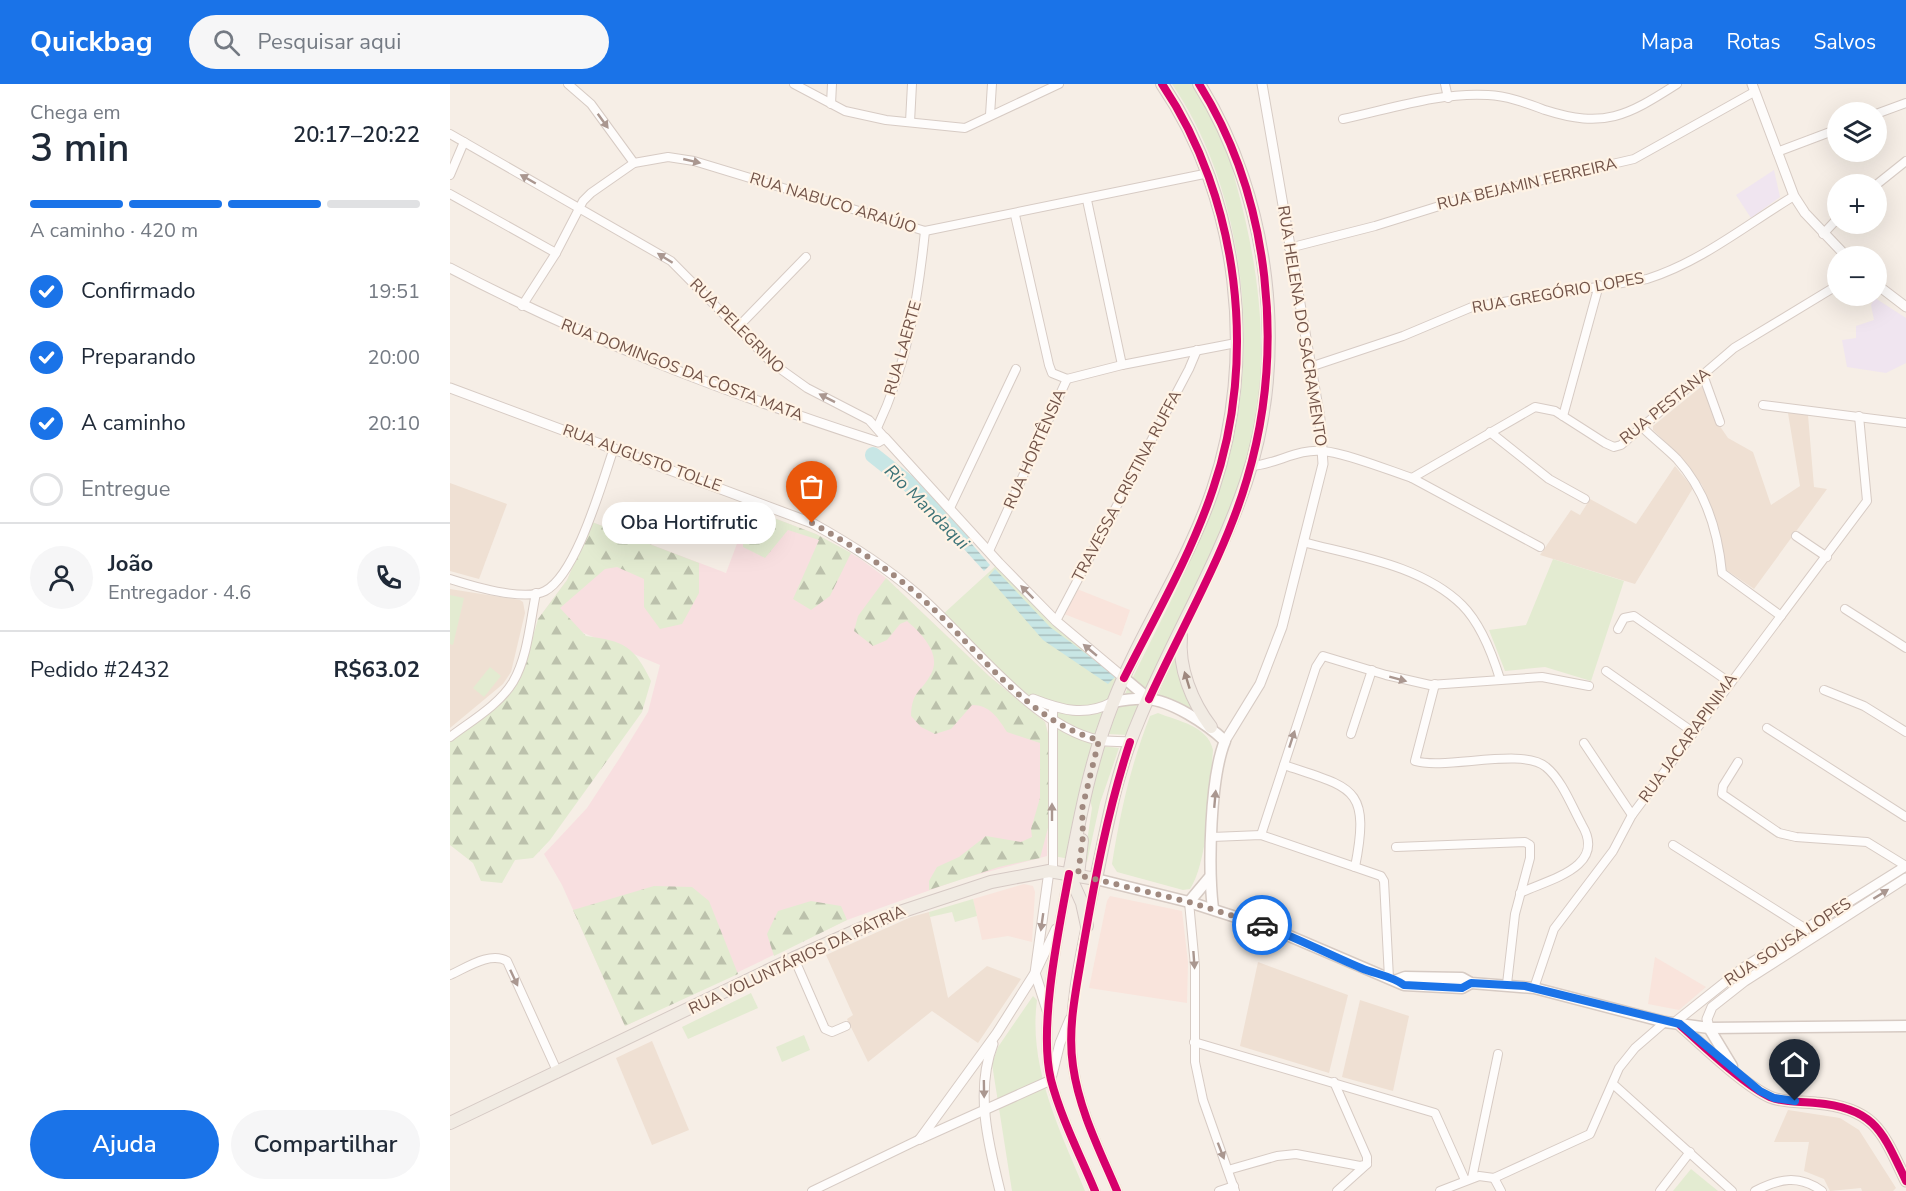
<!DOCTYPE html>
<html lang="pt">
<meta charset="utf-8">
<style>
:root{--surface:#fff;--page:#f6f6f7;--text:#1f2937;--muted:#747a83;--line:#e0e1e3;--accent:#1a73e8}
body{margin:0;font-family:"Nunito Sans",sans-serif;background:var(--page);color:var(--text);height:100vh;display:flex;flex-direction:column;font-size:22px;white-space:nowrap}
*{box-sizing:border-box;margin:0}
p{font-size:20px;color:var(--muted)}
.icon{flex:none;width:33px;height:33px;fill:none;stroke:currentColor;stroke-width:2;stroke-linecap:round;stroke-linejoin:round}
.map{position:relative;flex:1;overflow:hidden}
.side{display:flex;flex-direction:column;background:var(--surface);width:450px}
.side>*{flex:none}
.fabs{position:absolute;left:1377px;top:18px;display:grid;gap:12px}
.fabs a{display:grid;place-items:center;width:60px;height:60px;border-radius:50%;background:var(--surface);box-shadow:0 6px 24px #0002;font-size:30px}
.pin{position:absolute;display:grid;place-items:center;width:51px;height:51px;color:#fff;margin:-62px -26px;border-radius:50% 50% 50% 0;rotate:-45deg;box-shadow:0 0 6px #0007}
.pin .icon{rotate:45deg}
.courier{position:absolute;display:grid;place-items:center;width:60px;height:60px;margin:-30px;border:4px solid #1a73e8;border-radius:50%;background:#fff;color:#222;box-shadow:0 2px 8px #0007}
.bubble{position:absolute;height:42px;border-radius:21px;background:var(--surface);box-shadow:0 6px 24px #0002;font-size:20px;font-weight:600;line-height:42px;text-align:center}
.overview em{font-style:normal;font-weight:600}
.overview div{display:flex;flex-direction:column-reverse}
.overview{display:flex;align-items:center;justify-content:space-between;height:102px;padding:0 30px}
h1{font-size:39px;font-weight:600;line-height:45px}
.bar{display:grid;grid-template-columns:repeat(4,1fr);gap:9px 6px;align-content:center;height:72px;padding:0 30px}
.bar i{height:8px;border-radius:4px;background:var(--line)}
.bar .active{background:var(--accent)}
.bar p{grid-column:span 4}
.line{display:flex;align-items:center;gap:15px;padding:0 30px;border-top:2px solid var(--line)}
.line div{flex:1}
.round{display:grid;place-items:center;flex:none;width:63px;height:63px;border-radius:32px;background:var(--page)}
ol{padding:0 30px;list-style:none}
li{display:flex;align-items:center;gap:18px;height:66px}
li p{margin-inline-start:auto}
li .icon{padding:6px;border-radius:50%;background:var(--accent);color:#fff;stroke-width:4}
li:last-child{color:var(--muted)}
li i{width:33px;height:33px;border:3px solid var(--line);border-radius:50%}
.action{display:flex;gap:12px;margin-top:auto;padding:12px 30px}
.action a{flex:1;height:69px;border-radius:36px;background:var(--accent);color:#fff;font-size:24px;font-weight:600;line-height:69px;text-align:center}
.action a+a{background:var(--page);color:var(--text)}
header{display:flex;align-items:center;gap:36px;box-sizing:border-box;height:84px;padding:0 30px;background:var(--accent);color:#fff}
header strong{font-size:28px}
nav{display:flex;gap:33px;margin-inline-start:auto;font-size:21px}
.search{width:420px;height:54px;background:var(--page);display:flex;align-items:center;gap:15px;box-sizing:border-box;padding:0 21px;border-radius:33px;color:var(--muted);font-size:22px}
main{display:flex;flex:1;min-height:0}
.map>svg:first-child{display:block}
.residential{fill:#efe0d3}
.commercial{fill:#f9e4dc}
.education{fill:#f0e5f0}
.medical{fill:#f8dfe0}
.green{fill:#e3ebd1}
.forest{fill:url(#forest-firs)}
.water{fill:url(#water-rules)}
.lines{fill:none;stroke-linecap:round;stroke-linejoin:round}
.river{stroke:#c8e6e5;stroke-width:16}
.minor-casing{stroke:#d7cbc4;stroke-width:10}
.tertiary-casing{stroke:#d7cbc4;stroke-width:11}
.secondary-casing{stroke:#d6cac3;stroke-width:13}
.primary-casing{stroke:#d5c9c4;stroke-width:14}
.minor{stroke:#fefcfb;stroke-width:8}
.tertiary{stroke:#fefcfb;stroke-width:9}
.secondary{stroke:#fefcfb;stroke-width:10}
.primary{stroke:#f1ebe3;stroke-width:12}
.cycleway-casing{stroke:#fff3e5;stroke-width:11}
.cycleway{stroke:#d6006c;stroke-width:8}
.oneway{fill:#aa9790}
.oneway2{fill:#9e887e}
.done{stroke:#a0897f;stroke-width:6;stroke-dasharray:0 10.8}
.route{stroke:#1a73e8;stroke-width:8}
.labels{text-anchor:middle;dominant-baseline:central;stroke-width:4.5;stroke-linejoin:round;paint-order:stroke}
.street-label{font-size:16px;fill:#725348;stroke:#fff3e5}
.water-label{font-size:18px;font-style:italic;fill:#3c7378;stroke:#fff3e5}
</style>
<header>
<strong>Quickbag</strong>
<div class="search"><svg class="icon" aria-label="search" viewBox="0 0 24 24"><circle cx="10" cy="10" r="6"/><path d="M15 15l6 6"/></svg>Pesquisar aqui</div>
<nav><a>Mapa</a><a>Rotas</a><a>Salvos</a></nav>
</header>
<main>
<section class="side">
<div class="overview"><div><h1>3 min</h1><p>Chega em</p></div><em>20:17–20:22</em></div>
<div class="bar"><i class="active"></i><i class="active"></i><i class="active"></i><i></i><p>A caminho · 420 m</p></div>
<ol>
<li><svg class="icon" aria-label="check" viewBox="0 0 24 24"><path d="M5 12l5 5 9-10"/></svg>Confirmado<p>19:51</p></li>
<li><svg class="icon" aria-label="check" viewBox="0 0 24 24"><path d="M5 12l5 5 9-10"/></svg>Preparando<p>20:00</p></li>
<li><svg class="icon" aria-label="check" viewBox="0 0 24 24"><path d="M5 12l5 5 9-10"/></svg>A caminho<p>20:10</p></li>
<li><i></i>Entregue</li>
</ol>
<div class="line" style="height:108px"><a class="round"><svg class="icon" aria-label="person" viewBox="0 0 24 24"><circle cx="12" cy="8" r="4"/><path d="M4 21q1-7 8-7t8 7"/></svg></a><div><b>João</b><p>Entregador · 4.6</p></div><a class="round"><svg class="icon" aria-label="phone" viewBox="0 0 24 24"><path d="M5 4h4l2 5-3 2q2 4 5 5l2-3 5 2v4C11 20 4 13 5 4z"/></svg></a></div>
<div class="line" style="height:78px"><div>Pedido #2432</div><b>R$63.02</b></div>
<div class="action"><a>Ajuda</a><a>Compartilhar</a></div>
</section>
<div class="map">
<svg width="1456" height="1107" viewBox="0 0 1456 1107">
<defs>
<pattern id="forest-firs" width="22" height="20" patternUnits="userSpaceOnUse" patternTransform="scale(1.5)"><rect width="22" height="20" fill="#e3ebd1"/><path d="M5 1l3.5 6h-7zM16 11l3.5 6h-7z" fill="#bcc1ac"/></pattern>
<pattern id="water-rules" width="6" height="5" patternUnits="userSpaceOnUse" patternTransform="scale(1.5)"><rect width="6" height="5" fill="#c8e6e5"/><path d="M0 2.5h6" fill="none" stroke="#a7bdbc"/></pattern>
</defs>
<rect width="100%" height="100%" fill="#f6eee6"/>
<g class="residential">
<path d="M1252,302L1267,338L1278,354L1303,368L1321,421L1350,402L1338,329L1358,331L1364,403L1377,405L1304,505L1275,485L1268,444L1252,401L1228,370L1203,346V342Z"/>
<path d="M1225,382L1243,404L1185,500L1090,471L1121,426L1130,431L1140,415L1186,440Z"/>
<path d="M0,399L57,420L29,495L0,487Z"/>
<path d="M0,505L70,516L73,518L75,529L61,588L53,600L0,644Z"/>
<path d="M479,828L498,914L537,882L571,895L528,959L482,927L418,978L397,935L403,931L376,871L461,833Z"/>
<path d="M808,878L898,911L879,989L790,962Z"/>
<path d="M910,916L959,932L943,1007L892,993Z"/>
<path d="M202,957L239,1046L202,1061L166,974Z"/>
<path d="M1338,1026L1390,1034L1409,1046L1446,1104L1443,1107H1412L1411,1104L1380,1107L1374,1095L1354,1087L1359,1058H1324Z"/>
</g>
<g class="commercial">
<path d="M627,505L680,526L671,552L614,530Z"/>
<path d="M574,800L583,802L585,808L582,858L558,852L532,856L523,815Z"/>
<path d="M660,812L732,827L738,878L737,919L639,904L657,817Z"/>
<path d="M1205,873L1234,890L1256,903L1229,926L1198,920Z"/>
</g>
<g class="education">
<path d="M1324,86L1330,113L1301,134L1286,111Z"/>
<path d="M1425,214L1456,234V279L1436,289L1397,283L1392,256L1406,254V242L1424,236L1421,221Z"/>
</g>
<path class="medical" d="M300,425L366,450L409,474L436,494L539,592L595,638L599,653V675L597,772L511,795L397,836L175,942L112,801L94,770L137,724L169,675L198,628L210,581L91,531L117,496L142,438L276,489Z"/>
<g class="green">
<path d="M722,0H742C748,10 756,20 762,30C774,51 781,80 787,103C813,198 823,298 791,394C775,441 753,486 732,531C713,571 696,611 678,651L657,650C693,565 743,485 772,397C813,274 796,108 722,0Z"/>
<path d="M1103,475L1174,497L1141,597L1095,583L1055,587L1039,546L1076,541Z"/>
<path d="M549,479L674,594L620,775L603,772L602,634L572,612L491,532Z"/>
<path d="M0,511L14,514L3,561L0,560Z"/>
<path d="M724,572L734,604L748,630L707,614Z"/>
<path d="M40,583L51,592L34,613L23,604Z"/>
<path d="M708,629C728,637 758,642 763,666C760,702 759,776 740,805L733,806L667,788L662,780C670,729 681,680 700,632Z"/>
<path d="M652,662L669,664L650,719L637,778L634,777L642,724L638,707Z"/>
<path d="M523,815L527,832L505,838L502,828L480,833L479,828Z"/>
<path d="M301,909L308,924L238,955L232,943Z"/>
<path d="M583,912L587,916C578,984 610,1046 635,1107H562L542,980L548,963Z"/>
<path d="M354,951L360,966L332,978L326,963Z"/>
<path d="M1241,1085L1268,1107H1223Z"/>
</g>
<g class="forest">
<path d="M300,425L366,450L401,469L380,512L361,526L343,515L369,456L338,446L315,474L293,463V444Z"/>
<path d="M142,438L249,479V509L232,540L210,545L194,523V495L167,483L155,485L110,524L136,552C174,557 184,562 201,597L192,628L100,756L83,774L65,776L52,799L31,797L23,779L0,761V657L62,608L75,580L88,535L117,496Z"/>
<path d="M436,494L539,592L595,638L599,653V740L590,774L549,783L479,806V797L487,783L509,773L536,752L571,758L582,753L581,745L590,714V659L557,648C548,634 540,621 522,621L501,645L485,650L471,643L461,632C462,606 471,609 481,590C492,570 471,549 457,537L450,540L437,556L423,562L404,547L408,532Z"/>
<path d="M204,802L242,803L259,817L288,890L175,942L123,826Z"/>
<path d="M361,817L391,822L397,836L324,872L317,850L328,827Z"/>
</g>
<g class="water">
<path d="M501,436L540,481L534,487L493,442Z"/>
<path d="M545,485L600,543L666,592L658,600L593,556L538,493Z"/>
</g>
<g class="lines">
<path class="river" d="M423,371L457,398L511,455"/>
<defs>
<g id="minor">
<path d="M118,0L141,20L184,79"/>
<path d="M344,0L395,27L436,36L515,44L609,0"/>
<path d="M995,0L998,14"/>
<path d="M381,20L382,0"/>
<path d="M1426,30L1456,19"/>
<path d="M540,31L542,0"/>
<path d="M893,35C940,25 990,8 1038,11C1058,12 1076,19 1095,26C1154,45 1177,32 1227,0"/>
<path d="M460,38L462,0"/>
<path d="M0,50L221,177L322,279L357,304L419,336L435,354"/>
<path d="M1327,68L1388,45"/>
<path d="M0,91L14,58"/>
<path d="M1426,101L1456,77"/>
<path d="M0,110L106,169"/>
<path d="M637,116L672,281"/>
<path d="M1373,150L1388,134"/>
<path d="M839,164L925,142L1015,114L1184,75L1304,8"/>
<path d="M72,222L106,169L133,117L141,109L184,79L218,73L244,77L475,147L759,89"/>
<path d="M288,243L356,173"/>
<path d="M860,283L953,252L1022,223L1197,195C1251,178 1296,141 1344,112"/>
<path d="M1253,291L1270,338"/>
<path d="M617,295L672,281L786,259"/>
<path d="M1313,321L1456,339"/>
<path d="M1113,332L1149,201"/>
<path d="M427,344C457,281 468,216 475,147"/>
<path d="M1193,344C1204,355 1216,364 1227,375C1256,407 1268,447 1272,489L1331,532"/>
<path d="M1040,348L1099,395L1135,415"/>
<path d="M801,382C825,381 848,364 873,367C896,369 938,386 962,394L1085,323L1105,327L1155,359L1164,363L1171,361L1284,264L1388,201"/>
<path d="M962,394L1090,463"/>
<path d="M500,424L566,285"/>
<path d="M1346,452L1377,473"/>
<path d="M853,458C906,472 971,481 1012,521C1031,540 1042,569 1050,595"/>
<path d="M539,467L617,295L602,289L599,281L565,131"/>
<path d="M0,495C22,502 74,518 95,507C127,490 152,398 164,364"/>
<path d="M1395,525L1456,564"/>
<path d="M606,537L739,285L747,266"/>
<path d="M1168,545L1174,534L1184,532L1279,598"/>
<path d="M1156,587L1243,648"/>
<path d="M985,600L965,677C996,686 1073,663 1096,683C1112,696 1122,723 1132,741C1157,783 1100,795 1070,809"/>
<path d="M1374,606L1414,622L1456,648"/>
<path d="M603,623V787"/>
<path d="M1317,644L1456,733"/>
<path d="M901,650L922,586"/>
<path d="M0,653C21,637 49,621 63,598C78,572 80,538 86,509"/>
<path d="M1134,659L1182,731"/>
<path d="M1288,678L1273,702L1272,710L1329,749L1346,753L1417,758L1456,782"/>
<path d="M834,681C902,704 921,702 905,783"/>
<path d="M811,751L866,583L873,572L936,591L980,601L1092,593L1139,602"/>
<path d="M762,753L811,751L931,792L934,797L939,894"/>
<path d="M1223,761L1356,845"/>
<path d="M946,763L1075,758L1080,761V774L1065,830L1057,900"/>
<path d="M739,818L745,882V978L753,1016L785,1107"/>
<path d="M344,874L375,945L382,948L396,942"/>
<path d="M0,891C16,884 40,867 57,877L108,989"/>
<path d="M1084,904L1104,845L1163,767L1182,731L1417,417L1409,332"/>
<path d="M744,958L985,1029L1015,1096"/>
<path d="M1163,1000L1282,1107"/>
<path d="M778,1086L827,1072L846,1070L910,1082L917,1080V1073L884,998"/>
<path d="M1022,1094L1048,970"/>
<path d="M1044,1094L1140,1050L1169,984L1185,964L1215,938"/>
<path d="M1044,1094L1051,1107"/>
<path d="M362,1107L470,1055"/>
<path d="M769,1107L784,1102"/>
<path d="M887,1107L917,1080"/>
<path d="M990,1107L1029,1092L1044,1094"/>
<path d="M1210,1107L1240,1068"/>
<path d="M1305,1107C1329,1095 1348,1090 1372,1107"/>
</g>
<g id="tertiary">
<path d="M1302,0L1344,112L1355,129L1396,172"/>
<path d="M0,184C135,255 277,309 422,356L428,358L435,354L549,479L606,537L674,594"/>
<path d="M1426,200L1456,223"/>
<path d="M0,304L362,439C400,460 436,483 468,511C517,553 583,643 648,656C658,658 670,657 680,658"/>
<path d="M583,615C611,626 635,633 663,618"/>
<path d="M775,657L810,600L832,543L873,380L870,335L812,0"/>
<path d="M619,790C609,844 588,944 601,996C611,1034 630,1071 645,1107"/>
<path d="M646,795C635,852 615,924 623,982C629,1025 650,1067 667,1107"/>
<path d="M597,926L585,889L606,845"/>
<path d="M1224,939L1293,884L1456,782"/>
<path d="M1259,944L1257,935L1262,923L1295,897L1456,794"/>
<path d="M543,960C525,1007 538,1059 550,1107"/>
<path d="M602,991L610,959L620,935"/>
<path d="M470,1055L547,949L585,889L599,787"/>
<path d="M470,1055L601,996"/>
</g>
<g id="secondary">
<path d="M674,594L699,615"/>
<path d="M663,618C674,616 685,614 696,615C721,616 757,640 775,657C760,694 758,784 763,825"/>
<path d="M646,795L739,818L823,845L954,901L1012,904L1021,899"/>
<path d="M739,818L759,794"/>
<path d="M947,896L955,893L1012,894L1021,899L1084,904L1215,938L1259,944L1456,942"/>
<path d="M1230,941C1251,960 1295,1002 1320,1013C1334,1019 1351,1017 1366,1019C1426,1024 1433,1049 1456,1097"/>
<path d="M1259,944L1282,982"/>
</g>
<g id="primary">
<path d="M731,552C728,584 742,618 761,643"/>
<path d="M619,790C630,732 641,674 663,619C691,546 738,480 763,405C807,275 790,114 712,0"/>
<path d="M619,790L632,819L637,842"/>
<path d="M628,791L632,756"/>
<path d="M0,1039L344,874L444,830L541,798L599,787L646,795C657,742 666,689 688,638C721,557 768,481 796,398C839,272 820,113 749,0"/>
</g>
</defs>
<use href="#minor" class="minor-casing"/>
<use href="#tertiary" class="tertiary-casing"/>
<use href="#secondary" class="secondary-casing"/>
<use href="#primary" class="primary-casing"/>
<use href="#minor" class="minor"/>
<use href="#tertiary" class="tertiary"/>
<use href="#secondary" class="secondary"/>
<use href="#primary" class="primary"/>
<defs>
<g id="cycleway">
<path d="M674,594C705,533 741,471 763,405C808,275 789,114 712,0"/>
<path d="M699,615C731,545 776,468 797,395C835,267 821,115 749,0"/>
<path d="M619,790C609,844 588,944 601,996C611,1034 630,1071 645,1107"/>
<path d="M1230,941C1251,960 1295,1002 1320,1013C1334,1019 1351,1017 1366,1019C1426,1024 1433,1049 1456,1097"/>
<path d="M667,1107C650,1067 629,1026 623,982C617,943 627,902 633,864C645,794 658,725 680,658"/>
</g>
</defs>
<use href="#cycleway" class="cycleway-casing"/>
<use href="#cycleway" class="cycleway"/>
</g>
<defs><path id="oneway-solid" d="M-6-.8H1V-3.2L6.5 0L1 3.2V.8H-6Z" transform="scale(1.5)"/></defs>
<g class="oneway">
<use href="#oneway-solid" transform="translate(153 37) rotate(54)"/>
<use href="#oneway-solid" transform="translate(242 77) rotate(13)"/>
<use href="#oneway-solid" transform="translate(78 95) rotate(-150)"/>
<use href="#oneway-solid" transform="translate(215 174) rotate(-148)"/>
<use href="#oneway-solid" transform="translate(377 314) rotate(-153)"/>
<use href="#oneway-solid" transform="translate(577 508) rotate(-135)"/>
<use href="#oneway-solid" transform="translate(640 566) rotate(-140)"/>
<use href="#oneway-solid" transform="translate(948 595) rotate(15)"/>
<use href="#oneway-solid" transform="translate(842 655) rotate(-72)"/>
<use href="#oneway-solid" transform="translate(765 715) rotate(-85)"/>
<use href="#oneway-solid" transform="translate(602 728) rotate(-90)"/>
<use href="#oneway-solid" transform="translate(1431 810) rotate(-32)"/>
<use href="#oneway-solid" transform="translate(592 838) rotate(98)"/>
<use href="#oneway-solid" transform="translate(744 876) rotate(86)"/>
<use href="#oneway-solid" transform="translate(64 894) rotate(65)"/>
<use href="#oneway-solid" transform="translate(534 1005) rotate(89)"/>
<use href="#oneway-solid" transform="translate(771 1067) rotate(69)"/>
</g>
<use class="oneway2" href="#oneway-solid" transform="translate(737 596) rotate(-107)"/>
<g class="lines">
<path class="done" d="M362,439C400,460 436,483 468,511C524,559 574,637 649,656L632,725L633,752L628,791L739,818L812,841"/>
<path class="route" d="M812,841C846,853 877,870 911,884C925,890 942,892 954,901L1012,904L1021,899L1075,902L1230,940L1310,1007L1324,1014L1345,1017"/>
</g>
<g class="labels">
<g class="street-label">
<text transform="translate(1077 100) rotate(-13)">RUA BEJAMIN FERREIRA</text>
<text transform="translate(383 119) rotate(17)">RUA NABUCO ARAÚJO</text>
<text transform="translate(1108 209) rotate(-10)">RUA GREGÓRIO LOPES</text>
<text transform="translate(287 242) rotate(45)">RUA PELEGRINO</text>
<text transform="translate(852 242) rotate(81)">RUA HELENA DO SACRAMENTO</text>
<text transform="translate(453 264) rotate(-74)">RUA LAERTE</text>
<text transform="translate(232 286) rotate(21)">RUA DOMINGOS DA COSTA MATA</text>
<text transform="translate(1215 322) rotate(-39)">RUA PESTANA</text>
<text transform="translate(585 365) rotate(-66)">RUA HORTÊNSIA</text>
<text transform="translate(192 374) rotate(20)">RUA AUGUSTO TOLLE</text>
<text transform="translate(677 402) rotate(-62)">TRAVESSA CRISTINA RUFFA</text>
<text transform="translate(1238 654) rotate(-54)">RUA JACARAPINIMA</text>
<text transform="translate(1338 858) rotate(-33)">RUA SOUSA LOPES</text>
<text transform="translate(347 876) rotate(-25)">RUA VOLUNTÁRIOS DA PÁTRIA</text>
</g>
<g class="water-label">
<text transform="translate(477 423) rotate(45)">Rio Mandaqui</text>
</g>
</g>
</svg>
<div class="fabs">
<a><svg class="icon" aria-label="layers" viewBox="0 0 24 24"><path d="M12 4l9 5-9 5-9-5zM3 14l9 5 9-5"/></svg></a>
<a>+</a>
<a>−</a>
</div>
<div class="pin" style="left:362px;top:439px;background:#ea580c"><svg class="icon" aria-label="bag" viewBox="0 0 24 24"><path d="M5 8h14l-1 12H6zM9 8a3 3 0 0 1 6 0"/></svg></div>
<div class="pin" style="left:1345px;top:1017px;background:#1f2937"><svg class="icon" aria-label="home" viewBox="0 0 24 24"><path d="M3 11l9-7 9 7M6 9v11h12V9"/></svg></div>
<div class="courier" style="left:812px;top:841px"><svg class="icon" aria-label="car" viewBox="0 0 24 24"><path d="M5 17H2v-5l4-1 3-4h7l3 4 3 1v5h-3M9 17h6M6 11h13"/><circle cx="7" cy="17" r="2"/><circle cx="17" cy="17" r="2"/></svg></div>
<div class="bubble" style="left:152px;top:418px;width:174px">Oba Hortifrutic</div>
</div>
</main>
